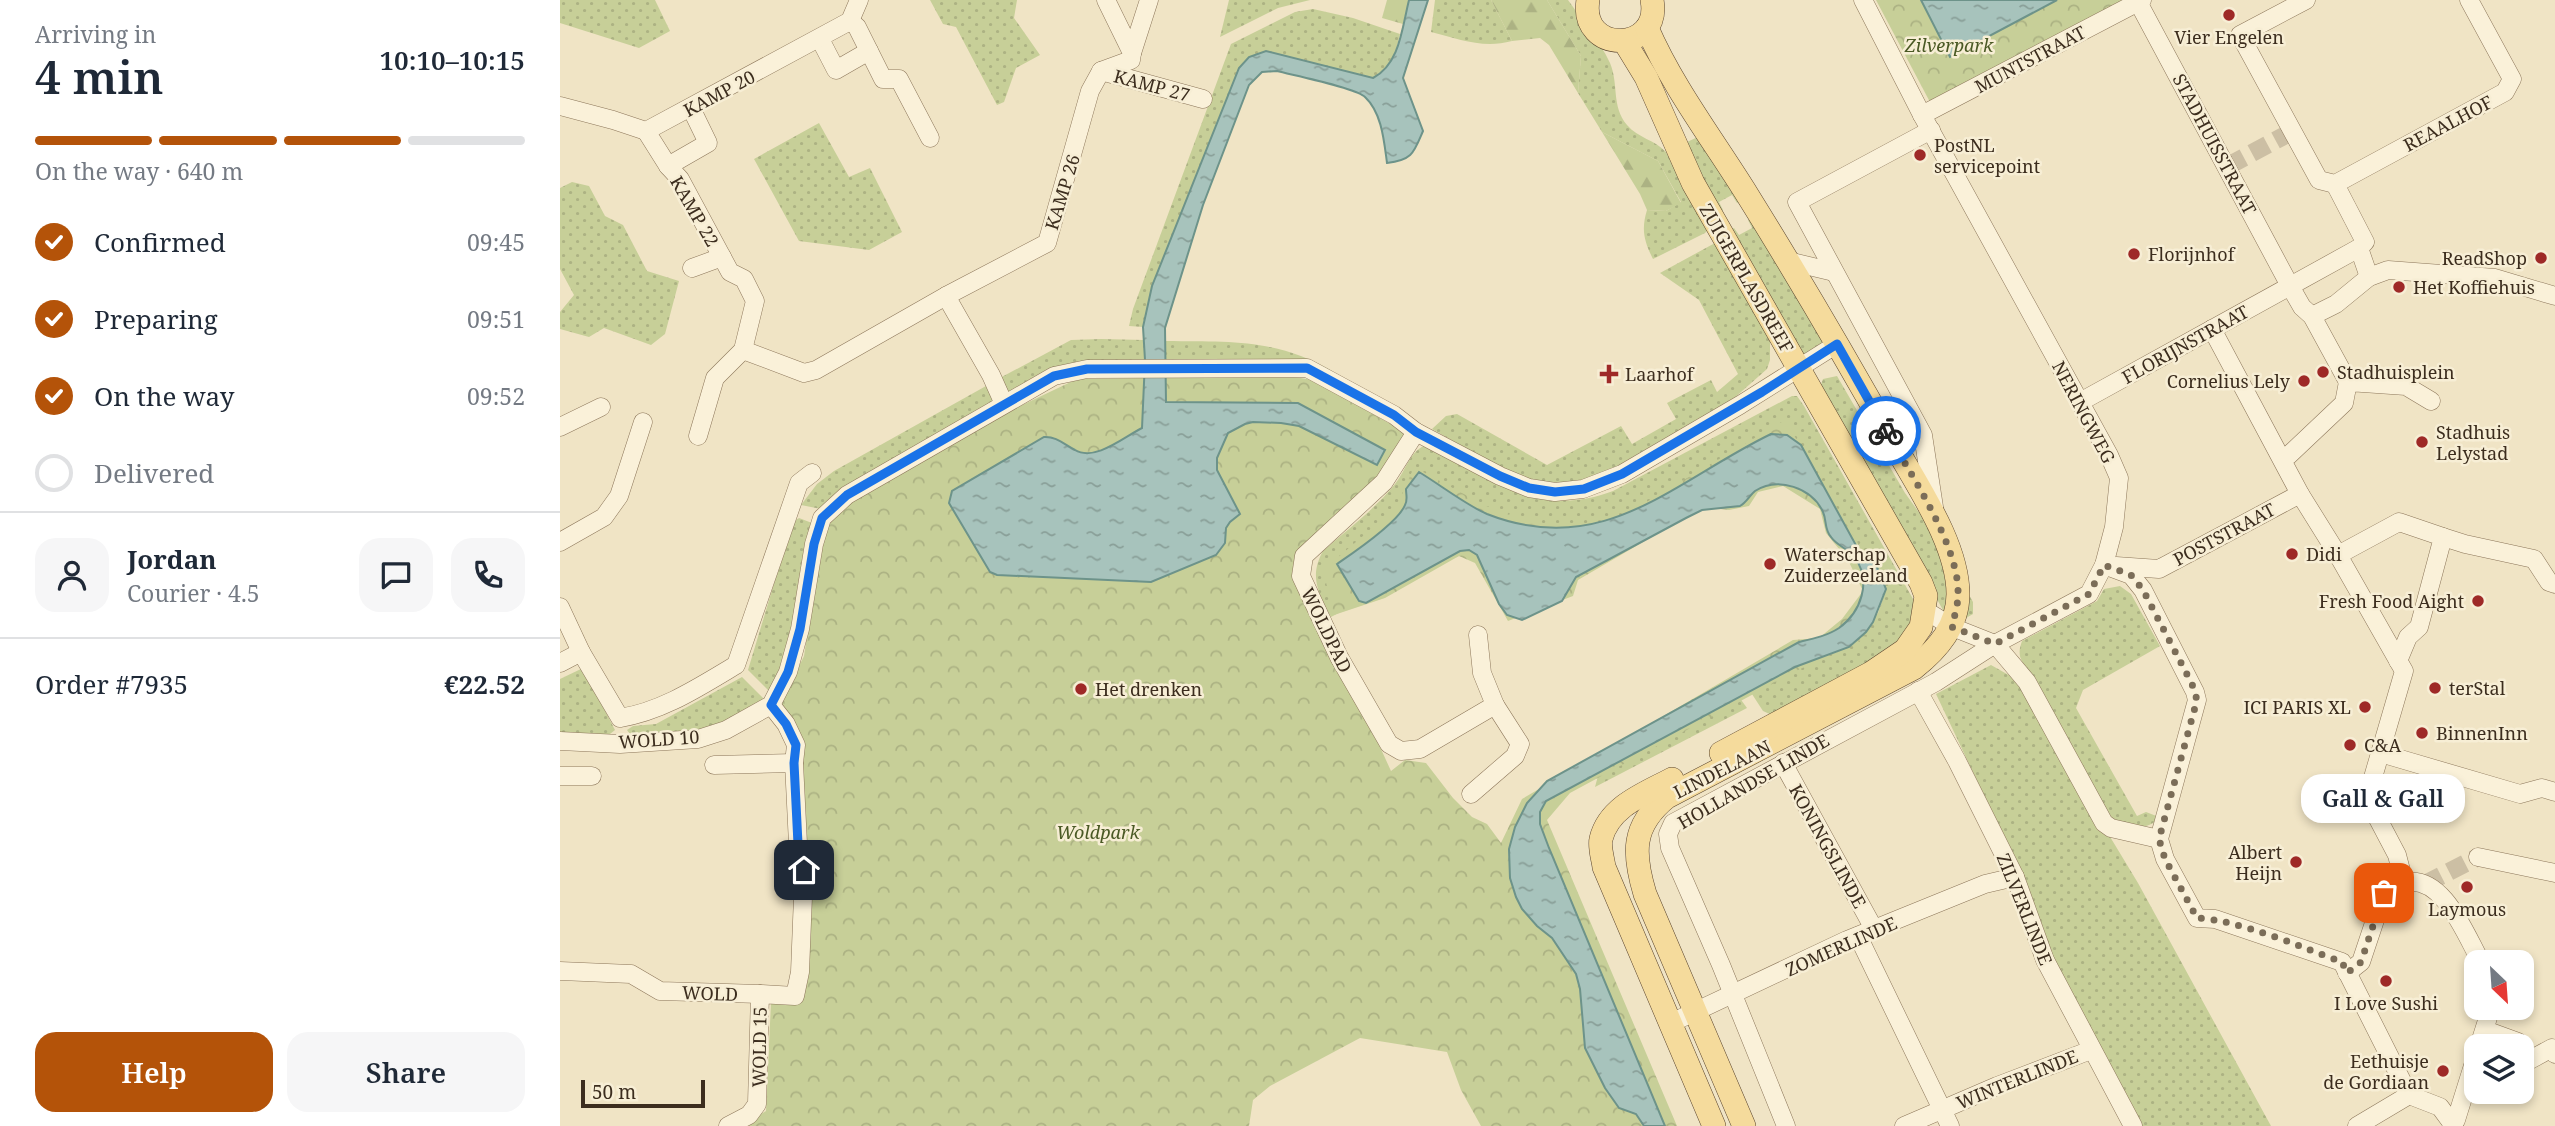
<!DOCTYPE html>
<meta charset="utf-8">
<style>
:root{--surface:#fff;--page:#f6f6f7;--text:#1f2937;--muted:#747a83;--line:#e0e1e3;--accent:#b45309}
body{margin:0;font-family:"Noto Serif",serif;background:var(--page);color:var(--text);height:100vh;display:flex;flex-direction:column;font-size:26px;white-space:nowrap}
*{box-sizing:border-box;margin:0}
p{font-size:23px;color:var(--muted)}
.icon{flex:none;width:38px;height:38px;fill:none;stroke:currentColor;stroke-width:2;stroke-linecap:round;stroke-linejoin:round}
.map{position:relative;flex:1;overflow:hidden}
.drawer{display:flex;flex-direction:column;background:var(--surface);width:560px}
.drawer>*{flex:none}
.needle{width:46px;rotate:155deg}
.tools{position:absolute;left:1904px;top:950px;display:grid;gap:14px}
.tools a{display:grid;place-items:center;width:70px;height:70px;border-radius:14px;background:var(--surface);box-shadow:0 4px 10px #0003;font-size:35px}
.scale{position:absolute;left:21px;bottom:18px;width:124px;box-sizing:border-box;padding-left:7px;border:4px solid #3c2d1e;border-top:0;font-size:19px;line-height:24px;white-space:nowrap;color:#3c2d1e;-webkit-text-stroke:5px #f7eed5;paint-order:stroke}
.pin{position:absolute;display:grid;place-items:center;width:60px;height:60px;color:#fff;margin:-30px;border-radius:14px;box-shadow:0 4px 10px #0006}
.courier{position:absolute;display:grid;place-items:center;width:70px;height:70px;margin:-35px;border:5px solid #1a73e8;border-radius:50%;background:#fff;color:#222;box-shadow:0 2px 9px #0007}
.bubble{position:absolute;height:49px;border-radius:21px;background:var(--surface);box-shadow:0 4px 10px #0003;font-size:23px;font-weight:600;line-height:49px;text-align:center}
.headline em{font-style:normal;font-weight:600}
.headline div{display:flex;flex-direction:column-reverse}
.headline{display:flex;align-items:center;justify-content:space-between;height:119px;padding:0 35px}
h1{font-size:46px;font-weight:600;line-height:52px}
.bar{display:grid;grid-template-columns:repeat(4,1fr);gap:10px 7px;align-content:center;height:84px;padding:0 35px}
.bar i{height:9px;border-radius:5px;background:var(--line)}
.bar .on{background:var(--accent)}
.bar p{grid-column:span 4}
.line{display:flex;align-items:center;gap:18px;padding:0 35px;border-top:2px solid var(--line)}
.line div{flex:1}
.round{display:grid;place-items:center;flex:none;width:74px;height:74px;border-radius:21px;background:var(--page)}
ol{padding:0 35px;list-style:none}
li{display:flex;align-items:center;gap:21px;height:77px}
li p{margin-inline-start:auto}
li .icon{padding:7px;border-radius:50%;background:var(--accent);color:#fff;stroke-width:4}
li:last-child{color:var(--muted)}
li i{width:38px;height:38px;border:4px solid var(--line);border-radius:50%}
.action{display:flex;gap:14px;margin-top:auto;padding:14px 35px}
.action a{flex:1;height:80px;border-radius:21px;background:var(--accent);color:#fff;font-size:28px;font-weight:600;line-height:80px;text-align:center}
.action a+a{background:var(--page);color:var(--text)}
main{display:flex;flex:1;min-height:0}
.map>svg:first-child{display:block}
.grass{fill:url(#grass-dots)}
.forest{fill:url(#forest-firs)}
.park{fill:url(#park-crowns)}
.water{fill:url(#water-ripples);stroke:#6d938a;stroke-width:2}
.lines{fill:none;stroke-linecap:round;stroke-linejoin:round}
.minor-tunnel{stroke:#ccbfa4;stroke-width:18;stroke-dasharray:18 9;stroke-linecap:butt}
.minor-casing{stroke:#8c765a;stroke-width:19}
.major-casing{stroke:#5a442e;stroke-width:24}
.minor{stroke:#faf1d9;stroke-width:18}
.major{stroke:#f5db9c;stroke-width:23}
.done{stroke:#7b6d58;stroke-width:7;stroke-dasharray:0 12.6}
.route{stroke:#1a73e8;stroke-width:9}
.poi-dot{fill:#9e2927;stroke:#f7eed5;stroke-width:2.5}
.labels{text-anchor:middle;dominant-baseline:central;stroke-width:5;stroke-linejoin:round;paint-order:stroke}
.poi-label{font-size:18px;fill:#3c2d1e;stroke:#f7eed5;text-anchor:start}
.park-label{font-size:18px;font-style:italic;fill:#4a5924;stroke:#f7eed5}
.street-label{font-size:18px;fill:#3c2d1e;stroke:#f7eed5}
</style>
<main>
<section class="drawer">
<div class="headline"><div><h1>4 min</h1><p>Arriving in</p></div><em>10:10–10:15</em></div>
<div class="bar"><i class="on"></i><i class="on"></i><i class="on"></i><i></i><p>On the way · 640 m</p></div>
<ol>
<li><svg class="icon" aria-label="check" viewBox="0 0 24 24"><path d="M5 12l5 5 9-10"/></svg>Confirmed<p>09:45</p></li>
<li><svg class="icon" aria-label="check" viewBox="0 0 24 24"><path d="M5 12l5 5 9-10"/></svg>Preparing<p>09:51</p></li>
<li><svg class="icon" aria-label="check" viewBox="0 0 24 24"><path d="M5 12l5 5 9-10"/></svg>On the way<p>09:52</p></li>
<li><i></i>Delivered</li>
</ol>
<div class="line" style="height:126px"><a class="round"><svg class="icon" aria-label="person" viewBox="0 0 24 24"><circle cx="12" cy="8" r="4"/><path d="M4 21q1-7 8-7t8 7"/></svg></a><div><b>Jordan</b><p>Courier · 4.5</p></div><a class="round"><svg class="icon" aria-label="chat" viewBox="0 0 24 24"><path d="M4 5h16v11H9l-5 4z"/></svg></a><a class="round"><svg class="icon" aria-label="phone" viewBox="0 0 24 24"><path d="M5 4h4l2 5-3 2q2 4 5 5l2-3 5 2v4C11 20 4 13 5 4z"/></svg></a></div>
<div class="line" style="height:91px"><div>Order #7935</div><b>€22.52</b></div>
<div class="action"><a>Help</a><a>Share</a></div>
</section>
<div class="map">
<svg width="1995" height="1126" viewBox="0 0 1995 1126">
<defs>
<pattern id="grass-dots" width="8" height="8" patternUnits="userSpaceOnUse" patternTransform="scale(1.75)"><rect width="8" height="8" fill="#c7cf98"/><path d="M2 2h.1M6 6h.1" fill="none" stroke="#acb283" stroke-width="1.8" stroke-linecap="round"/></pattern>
<pattern id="forest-firs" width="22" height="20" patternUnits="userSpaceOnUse" patternTransform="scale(1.75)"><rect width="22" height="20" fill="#c7cf98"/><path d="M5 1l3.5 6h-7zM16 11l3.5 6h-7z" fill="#acb283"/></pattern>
<pattern id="park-crowns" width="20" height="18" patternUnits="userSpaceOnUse" patternTransform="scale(1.75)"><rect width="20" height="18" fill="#c7cf98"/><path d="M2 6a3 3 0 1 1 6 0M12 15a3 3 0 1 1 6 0" fill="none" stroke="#acb283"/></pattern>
<pattern id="water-ripples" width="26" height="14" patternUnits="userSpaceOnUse" patternTransform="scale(1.75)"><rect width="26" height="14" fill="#a7c3bc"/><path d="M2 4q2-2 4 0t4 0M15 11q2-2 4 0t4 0" fill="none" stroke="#899f98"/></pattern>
</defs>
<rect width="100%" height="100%" fill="#f0e4c5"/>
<g class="grass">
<path d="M0,0H95L110,31L79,48L0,23Z"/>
<path d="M370,0H457L454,18L480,55L456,68L444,102L437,105L396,27L383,24Z"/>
<path d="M669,0H750L718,8L660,37Z"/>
<path d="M875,0H931L952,41C923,49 899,39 871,32Z"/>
<path d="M987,0H1008C1022,20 1040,41 1050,63C1059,84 1051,106 1067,125C1078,138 1095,140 1106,152L1147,231L1145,233L1093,259C1084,241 1081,230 1087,210L1106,211L1121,202L1098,161L1042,132L1018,93L1021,56Z"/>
<path d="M753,9L793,18L840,34C835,54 833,68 813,78L706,51L689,57L679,68L592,286L583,327L569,326L573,309L671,44L735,12Z"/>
<path d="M259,123L289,177L310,168L342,232L309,250L239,241L194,159Z"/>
<path d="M1140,136L1185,199L1177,203L1172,195L1159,202L1163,210L1157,214L1127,142Z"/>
<path d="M12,182L29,186L45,216L63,225L87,271L119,281L105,334L91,345L44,328L29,337L0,329V312L14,295L0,269V188Z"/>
<path d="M1195,216L1264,340L1258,347L1243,355L1167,232L1174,228L1179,235L1192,228L1188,220Z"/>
<path d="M1155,243L1210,340V360L1207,369L1172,400L1061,473L1013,485L971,482L923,458L872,429L886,416L897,414L987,465L1061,426L1072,444L1116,419L1107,403L1151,380L1157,392L1178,374L1139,300L1100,273Z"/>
<path d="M541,339L584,340L585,360L448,396L438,379L511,340Z"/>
<path d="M606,341C672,342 714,338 774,372L761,366L605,362Z"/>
<path d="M1277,376L1345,493L1376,536L1413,602V614L1392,626L1259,390L1263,379Z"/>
<path d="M426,386L435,402L266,510L241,505L257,484L274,471Z"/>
<path d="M1232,396H1237L1244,406L1370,629L1216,717L1203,711L1190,691L1251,660L1289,647L1318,613L1326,589L1298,549L1241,445L1046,521L1028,526L995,528L952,522L771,617C758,593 749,576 763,551C786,531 816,508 835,484C847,469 849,451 868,444C929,480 980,519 1053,491Z"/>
<path d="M239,518L252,523L226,667L212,694L188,670L228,537L233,522Z"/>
<path d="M1560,586L1571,594L1600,646L1523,690L1516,708L1577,816L1586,812L1599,817C1586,835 1564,824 1547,817L1469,671C1460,660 1457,655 1462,641L1537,601L1544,589Z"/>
<path d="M1431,665L1454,678L1578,883L1711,1126H1581L1494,958L1464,880L1376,694Z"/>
<path d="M23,668L55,730L45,738L0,737V679Z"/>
<path d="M182,677L206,701L147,733L74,740L67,730L73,726L96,724Z"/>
<path d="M1179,697L1187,708L1035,787L1039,772Z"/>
</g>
<g class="forest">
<path d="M827,0H849L843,24L822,18Z"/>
<path d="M931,0H987L1021,56L1018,93L989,45L980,38L952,41Z"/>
<path d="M1042,132L1098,161L1121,203L1106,211L1087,210L1080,194Z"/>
</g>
<g class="park">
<path d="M1316,0H1566L1371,104Z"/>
<path d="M728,376L753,380L850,435L823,477L740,558L794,690L831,771L845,760L866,763L893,798L912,817L927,824L941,843L962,799L1233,640L1259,638L1282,619L1303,591L1288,560L1266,533L1260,509L1223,486L1198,492L1189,506L1169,510L1143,507L1018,580L1013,596L948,621L915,563L899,556L825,598L774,615L763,570L836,508L854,467L926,506L991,526L1015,528L1051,523L1225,420L1325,589L1306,638L1236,671L1010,793L987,820L1117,1126H921L901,1090L887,1052L800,1038L710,1086L693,1100L689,1126H182L206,1111L211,1002H241L245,846L241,767L219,707L244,656L257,567L270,519L301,494L429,421L517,379Z"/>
</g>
<g class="water">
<path d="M849,0H868L843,78L863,131C854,152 853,160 827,163C824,141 822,113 805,97C797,88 732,75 717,71L702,72L689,85L643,205L605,328L606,402L738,403L825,450L817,465L739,426L721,423L693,422L685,424L668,433L657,458V470L680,514L670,522L666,528L665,543L656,555L591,582L437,575L430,572L389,503L392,491L484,437C496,436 505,445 515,450C535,462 564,437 582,428L585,360L583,327L592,286L679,68L689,57L706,51L813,78C840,64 842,28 849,0Z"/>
<path d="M1361,0H1497L1390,57Z"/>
<path d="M1211,434L1227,435L1241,445L1298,549L1317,567L1326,589L1313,622L1306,632L1289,647L1235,667L986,801L980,812V824L989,848L1105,1126H1084L1076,1114L1059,1108L1045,1088L1025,1048L1020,989L1016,974L992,938L977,926L962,909L956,897L950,878L949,849L955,827L967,803L987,781L1239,642C1252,639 1267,636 1279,628C1301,612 1312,581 1295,558C1289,549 1277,546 1271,537C1264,529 1267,521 1263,512C1252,488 1218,476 1195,491C1189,496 1187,502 1180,506L1142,510L1126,518L1016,577L1002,601L962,620L947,615L939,604L917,555L909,550L900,551L806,603L799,601L777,564C793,553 838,523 845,505C848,500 846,495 846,489L859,472C879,484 906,505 927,514C1044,560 1114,481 1211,434Z"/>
</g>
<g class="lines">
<g class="minor-tunnel">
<path d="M1668,166L1733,131"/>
<path d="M1865,884L1918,857"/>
</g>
<defs>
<g id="minor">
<path d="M546,0L572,53L589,0"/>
<path d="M1746,0L1680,35L1759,180L1775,184L1945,92L1952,79L1909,0"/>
<path d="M1578,2L1730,286L1742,307L1752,316L1788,382"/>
<path d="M290,21L297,27L323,79H339L370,138"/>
<path d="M260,39L276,70L309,51"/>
<path d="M541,71L643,99"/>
<path d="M0,106L53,120L86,131L290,21L299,0"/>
<path d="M1362,115L1582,0"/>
<path d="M1371,130L1237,202L1363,435L1374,507"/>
<path d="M86,131L108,166L120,179L170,272L184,279L195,301L183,350L155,378L138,436"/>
<path d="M108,166L148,143L131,108"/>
<path d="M1775,184L1805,242L1799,248L1809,277"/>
<path d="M1228,261L1274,272"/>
<path d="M132,268L162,257"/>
<path d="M386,296L431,375L444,404"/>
<path d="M1752,316L1776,304L1809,277L1828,270L1935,278L1995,296"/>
<path d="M1652,329L1740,494L1778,555L1844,671L1807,798L1837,855L1844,882"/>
<path d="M183,350L244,373L256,370L386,296L487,243L530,91L541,71L571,60L572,53"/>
<path d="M1520,402L1799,248"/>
<path d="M0,427L41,407"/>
<path d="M856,432L824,482L744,556L741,576L779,657L829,744L841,751L860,749L935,705L922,673L918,635"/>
<path d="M1722,459L1729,455L1784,403L1788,382L1846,386L1871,401"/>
<path d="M1883,537L1905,544L1974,559L1989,582L1995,584"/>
<path d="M0,542L44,517L59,496L83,422"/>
<path d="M1778,555L1839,522L1883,537L1859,627L1848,637L1838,661"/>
<path d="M1544,565L1571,575L1583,590L1635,692L1637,700L1599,839L1605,859L1637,918L1655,919L1782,962L1849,1095"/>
<path d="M1556,566L1599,569L1740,494"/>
<path d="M0,607L21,652"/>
<path d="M1365,610L1392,627L1435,644L1467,682L1544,823L1551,828L1599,839"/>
<path d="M0,663L21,652L60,718C103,711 139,687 176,665L239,483L252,473"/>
<path d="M1358,691L1397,761L1455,877L1485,960L1573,1126"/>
<path d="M0,741L60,744L138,739L166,730L211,705L228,672L240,629L254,544L262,518L287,495L494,376L527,369L747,368L834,415L856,432L940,476L969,488L995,492L1023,489L1062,474L1180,405L1277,344"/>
<path d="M1820,753L1960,794L1982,788L1995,792"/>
<path d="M1223,763L1314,929"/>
<path d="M154,765L234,763"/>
<path d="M0,776H32"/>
<path d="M911,794L955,756L960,744L935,705"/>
<path d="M1918,857L1995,873"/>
<path d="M1298,936L1390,1126"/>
<path d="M0,971L71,974L100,991L200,994"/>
<path d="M1787,973L1801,962L1824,893C1830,890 1837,884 1843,883C1883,872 1906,936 1921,962"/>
<path d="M1111,1023L1287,940L1425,884L1455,877"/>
<path d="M1925,1030L1958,1042L1961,1046"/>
<path d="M1919,1046L1931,1008"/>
<path d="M1962,1048L1968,1061L1992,1048L1995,1054"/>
<path d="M1849,1095L1880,1107L1894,1126"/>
<path d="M1891,1122L1896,1120L1916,1056"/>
<path d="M168,1126L189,1115L197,1104L200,994L235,996L240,972L244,871L238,844L234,763L236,745L226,724L211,705"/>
<path d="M1226,1126L1161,965L1110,848L1108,834L1113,823L1376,682L1435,644L1529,594L1544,565L1554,527L1559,478L1549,455L1362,115L1303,0"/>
<path d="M1344,1126L1437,1086L1531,1050"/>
<path d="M1797,1126L1849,1095"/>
</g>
<g id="major">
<path d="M1028,0C1019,55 1102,53 1092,0"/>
<path d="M1087,28C1113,88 1154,141 1188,196C1239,278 1287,360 1334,444C1357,486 1398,544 1398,594C1398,626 1378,649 1354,668L1107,797C1071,826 1073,854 1085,894L1184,1126"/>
<path d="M1064,41L1086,77L1133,183L1361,583L1366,596L1361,627L1345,650L1311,673L1161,753"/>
<path d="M1112,779C1086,793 1049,806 1041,839C1039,847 1043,859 1044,867L1154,1126"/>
</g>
</defs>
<use href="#minor" class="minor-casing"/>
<use href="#major" class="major-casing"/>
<use href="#minor" class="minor"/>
<use href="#major" class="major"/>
</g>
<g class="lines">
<path class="done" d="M1326,431C1350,473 1400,547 1398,595C1398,605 1394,617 1392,627L1435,644L1529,594L1544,565L1571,575L1583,590L1632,684L1637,700L1599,839L1605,859L1637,918C1679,920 1741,947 1782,962L1787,973L1801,962L1824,893"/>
<path class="route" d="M244,870L238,844L234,763L236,745L226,724L211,705L228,672L240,629L254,544L262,518L287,495L494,376L527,369L747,368L834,415L856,432L940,476L969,488L995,492L1024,489L1062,474L1202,392L1277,344L1326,431"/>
</g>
<g class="poi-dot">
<circle cx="1669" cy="15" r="7"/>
<circle cx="1360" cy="155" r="7"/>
<circle cx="1574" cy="254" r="7"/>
<circle cx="1981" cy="258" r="7"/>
<circle cx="1839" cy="287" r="7"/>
<circle cx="1763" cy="372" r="7"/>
<path d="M1045.5 363.5h7v7h7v7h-7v7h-7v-7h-7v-7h7z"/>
<circle cx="1744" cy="381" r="7"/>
<circle cx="1862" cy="442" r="7"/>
<circle cx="1732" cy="554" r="7"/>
<circle cx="1210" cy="564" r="7"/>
<circle cx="1918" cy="601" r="7"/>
<circle cx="1875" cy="688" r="7"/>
<circle cx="521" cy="689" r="7"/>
<circle cx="1805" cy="707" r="7"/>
<circle cx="1862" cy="733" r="7"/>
<circle cx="1790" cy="745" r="7"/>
<circle cx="1736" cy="862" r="7"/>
<circle cx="1907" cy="887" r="7"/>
<circle cx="1826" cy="981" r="7"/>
<circle cx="1883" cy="1071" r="7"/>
</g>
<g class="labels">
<g class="poi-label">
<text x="1669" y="37" text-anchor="middle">Vier Engelen</text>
<text x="1374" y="145">PostNL<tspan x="1374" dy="21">servicepoint</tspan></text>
<text x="1588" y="254">Florijnhof</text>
<text x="1967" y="258" text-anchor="end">ReadShop</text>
<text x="1853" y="287">Het Koffiehuis</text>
<text x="1777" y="372">Stadhuisplein</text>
<text x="1065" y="374">Laarhof</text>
<text x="1730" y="381" text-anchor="end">Cornelius Lely</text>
<text x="1876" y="432">Stadhuis<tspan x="1876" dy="21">Lelystad</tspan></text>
<text x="1224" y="554">Waterschap<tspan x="1224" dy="21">Zuiderzeeland</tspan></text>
<text x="1746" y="554">Didi</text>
<text x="1904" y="601" text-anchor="end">Fresh Food Aight</text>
<text x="1889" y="688">terStal</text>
<text x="535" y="689">Het drenken</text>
<text x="1791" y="707" text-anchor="end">ICI PARIS XL</text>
<text x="1876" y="733">BinnenInn</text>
<text x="1804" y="745">C&amp;A</text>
<text x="1722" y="852" text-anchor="end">Albert<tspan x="1722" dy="21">Heijn</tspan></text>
<text x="1907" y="909" text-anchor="middle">Laymous</text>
<text x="1826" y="1003" text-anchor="middle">I Love Sushi</text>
<text x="1869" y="1061" text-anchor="end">Eethuisje<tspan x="1869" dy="21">de Gordiaan</tspan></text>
</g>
<g class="park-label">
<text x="1389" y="45">Zilverpark</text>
<text x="538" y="832">Woldpark</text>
</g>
<g class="street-label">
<text transform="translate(1470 59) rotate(-28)">MUNTSTRAAT</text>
<text transform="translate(592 85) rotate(15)">KAMP 27</text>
<text transform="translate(159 93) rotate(-28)">KAMP 20</text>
<text transform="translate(1888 123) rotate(-28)">REAALHOF</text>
<text transform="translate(1655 144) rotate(62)">STADHUISSTRAAT</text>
<text transform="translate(502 192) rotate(-73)">KAMP 26</text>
<text transform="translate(135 211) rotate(60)">KAMP 22</text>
<text transform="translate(1187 278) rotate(60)">ZUIGERPLASDREEF</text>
<text transform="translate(1625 344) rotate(-29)">FLORIJNSTRAAT</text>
<text transform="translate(1524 412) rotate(62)">NERINGWEG</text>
<text transform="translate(1664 534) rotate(-28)">POSTSTRAAT</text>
<text transform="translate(767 630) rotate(64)">WOLDPAD</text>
<text transform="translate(99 739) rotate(-4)">WOLD 10</text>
<text transform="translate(1162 769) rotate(-27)">LINDELAAN</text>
<text transform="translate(1193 781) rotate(-30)">HOLLANDSE LINDE</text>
<text transform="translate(1268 846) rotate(61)">KONINGSLINDE</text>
<text transform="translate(1465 909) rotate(68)">ZILVERLINDE</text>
<text transform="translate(1281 946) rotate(-24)">ZOMERLINDE</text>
<text transform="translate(150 993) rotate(2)">WOLD</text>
<text transform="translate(199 1047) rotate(-89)">WOLD 15</text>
<text transform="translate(1457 1079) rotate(-22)">WINTERLINDE</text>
</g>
</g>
</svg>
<div class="tools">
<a><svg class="needle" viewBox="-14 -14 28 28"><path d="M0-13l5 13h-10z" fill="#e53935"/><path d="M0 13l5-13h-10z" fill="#747a83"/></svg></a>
<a><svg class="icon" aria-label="layers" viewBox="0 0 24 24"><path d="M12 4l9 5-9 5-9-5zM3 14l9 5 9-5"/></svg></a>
</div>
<div class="scale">50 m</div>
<div class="pin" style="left:1824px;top:893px;background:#ea580c"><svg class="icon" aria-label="bag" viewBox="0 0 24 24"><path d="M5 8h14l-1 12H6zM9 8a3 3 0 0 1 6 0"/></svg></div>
<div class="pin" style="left:244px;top:870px;background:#1f2937"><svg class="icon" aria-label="home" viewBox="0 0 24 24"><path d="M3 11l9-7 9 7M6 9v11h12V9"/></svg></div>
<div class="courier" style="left:1326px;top:431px"><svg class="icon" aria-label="bike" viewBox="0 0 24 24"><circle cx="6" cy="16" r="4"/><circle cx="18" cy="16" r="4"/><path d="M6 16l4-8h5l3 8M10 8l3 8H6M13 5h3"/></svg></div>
<div class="bubble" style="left:1741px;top:774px;width:164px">Gall &amp; Gall</div>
</div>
</main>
